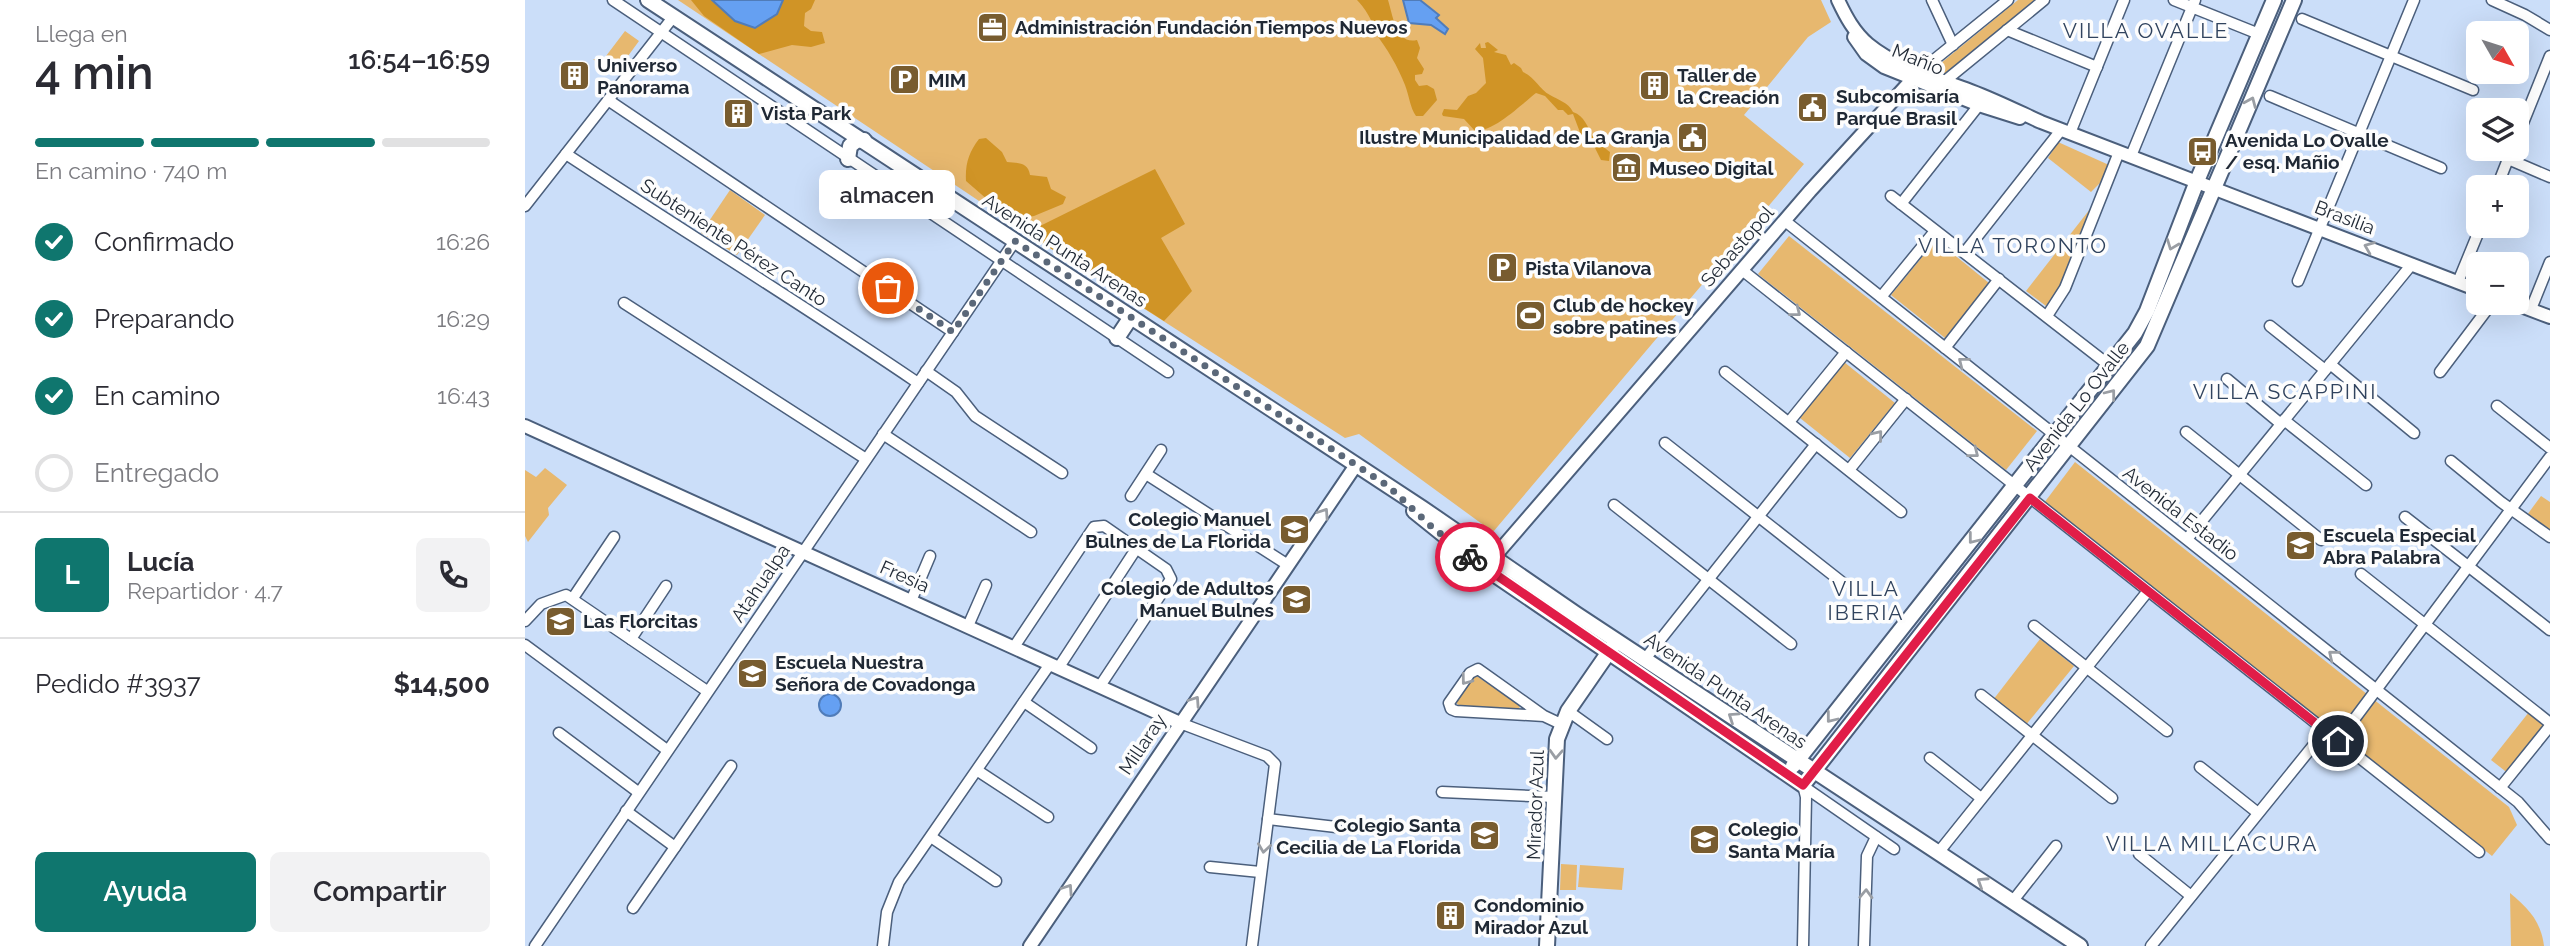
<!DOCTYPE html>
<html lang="es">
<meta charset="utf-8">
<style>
:root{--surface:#fff;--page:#f2f2f3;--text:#2b2b33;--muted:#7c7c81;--line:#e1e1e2;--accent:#0f766e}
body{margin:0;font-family:Raleway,sans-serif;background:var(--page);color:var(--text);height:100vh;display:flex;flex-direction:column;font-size:26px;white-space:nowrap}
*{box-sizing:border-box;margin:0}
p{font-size:23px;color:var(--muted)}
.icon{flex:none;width:38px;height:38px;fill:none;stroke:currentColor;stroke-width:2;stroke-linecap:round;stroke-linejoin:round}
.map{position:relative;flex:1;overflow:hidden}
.side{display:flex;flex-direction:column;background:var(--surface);width:525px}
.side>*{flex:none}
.needle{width:46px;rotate:129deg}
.controls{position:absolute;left:1941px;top:21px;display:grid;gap:14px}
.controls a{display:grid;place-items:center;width:63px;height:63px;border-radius:10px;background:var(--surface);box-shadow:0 7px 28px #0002;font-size:35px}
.pin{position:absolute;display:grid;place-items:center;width:60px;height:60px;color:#fff;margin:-30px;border:4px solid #fff;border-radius:50%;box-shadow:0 2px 7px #0007}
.courier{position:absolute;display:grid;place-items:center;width:70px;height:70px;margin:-35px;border:5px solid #e11d48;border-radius:50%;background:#fff;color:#222;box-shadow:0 2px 9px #0007}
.bubble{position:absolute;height:49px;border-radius:10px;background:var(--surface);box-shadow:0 7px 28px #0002;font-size:23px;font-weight:600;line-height:49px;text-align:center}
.headline em{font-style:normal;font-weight:600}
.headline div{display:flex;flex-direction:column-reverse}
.headline{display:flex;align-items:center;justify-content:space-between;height:119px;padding:0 35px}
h1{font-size:46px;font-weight:600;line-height:52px}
.bar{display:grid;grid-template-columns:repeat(4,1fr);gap:10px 7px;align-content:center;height:84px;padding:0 35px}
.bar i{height:9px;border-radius:5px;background:var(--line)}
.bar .on{background:var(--accent)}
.bar p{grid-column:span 4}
.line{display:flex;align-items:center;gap:18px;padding:0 35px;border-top:2px solid var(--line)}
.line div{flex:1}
.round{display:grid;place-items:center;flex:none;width:74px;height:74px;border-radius:10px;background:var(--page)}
ol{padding:0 35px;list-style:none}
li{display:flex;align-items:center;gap:21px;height:77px}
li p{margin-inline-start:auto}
li .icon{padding:7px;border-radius:50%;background:var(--accent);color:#fff;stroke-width:4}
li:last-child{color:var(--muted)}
li i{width:38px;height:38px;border:4px solid var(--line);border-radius:50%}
.action{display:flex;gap:14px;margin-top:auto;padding:14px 35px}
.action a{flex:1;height:80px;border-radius:10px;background:var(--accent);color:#fff;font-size:28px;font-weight:600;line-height:80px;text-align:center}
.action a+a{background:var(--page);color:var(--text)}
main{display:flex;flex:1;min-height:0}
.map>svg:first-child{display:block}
.green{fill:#e7b86f}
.forest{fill:#d09426}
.water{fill:#65a0f2;stroke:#507cb9;stroke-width:2}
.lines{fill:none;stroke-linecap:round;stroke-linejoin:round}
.minor-casing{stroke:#4b5f7c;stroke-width:13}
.tertiary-casing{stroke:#4b5f7c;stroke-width:16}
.secondary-casing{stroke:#4b5f7c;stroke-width:18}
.minor{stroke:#fff;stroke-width:10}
.tertiary{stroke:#fff;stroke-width:12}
.secondary{stroke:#fff;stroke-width:14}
.oneway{stroke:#9a9ea4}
.done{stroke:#5b6879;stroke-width:7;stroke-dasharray:0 12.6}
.route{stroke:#e11d48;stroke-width:9}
.labels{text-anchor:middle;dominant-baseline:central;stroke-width:7;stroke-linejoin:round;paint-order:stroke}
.poi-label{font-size:19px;font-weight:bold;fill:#1f2834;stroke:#fdfdfd;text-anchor:start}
.street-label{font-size:19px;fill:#1f2834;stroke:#fdfdfd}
.neighbourhood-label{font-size:21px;letter-spacing:2px;fill:#30435e;stroke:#fdfdfd}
</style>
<main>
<section class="side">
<div class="headline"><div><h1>4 min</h1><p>Llega en</p></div><em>16:54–16:59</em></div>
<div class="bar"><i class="on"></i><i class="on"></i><i class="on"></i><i></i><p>En camino · 740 m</p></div>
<ol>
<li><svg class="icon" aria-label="check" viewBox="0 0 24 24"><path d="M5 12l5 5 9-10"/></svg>Confirmado<p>16:26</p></li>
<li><svg class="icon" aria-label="check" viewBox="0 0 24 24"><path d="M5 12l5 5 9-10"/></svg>Preparando<p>16:29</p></li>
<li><svg class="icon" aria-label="check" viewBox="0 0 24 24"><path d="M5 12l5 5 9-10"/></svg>En camino<p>16:43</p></li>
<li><i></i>Entregado</li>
</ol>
<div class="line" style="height:126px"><b class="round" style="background:var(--accent);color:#fff">L</b><div><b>Lucía</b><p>Repartidor · 4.7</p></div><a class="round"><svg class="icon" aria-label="phone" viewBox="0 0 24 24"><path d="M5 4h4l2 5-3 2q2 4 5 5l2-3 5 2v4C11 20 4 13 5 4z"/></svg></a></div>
<div class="line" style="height:91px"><div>Pedido #3937</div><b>$14,500</b></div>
<div class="action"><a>Ayuda</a><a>Compartir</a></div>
</section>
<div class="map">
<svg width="2025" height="946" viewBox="0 0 2025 946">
<rect width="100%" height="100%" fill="#cbdef9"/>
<g class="green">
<path d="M153,0H1296L1306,22L1283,37L1219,115L1279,164L968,532L834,434L820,438L511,239Z"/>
<path d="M1493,0H1512L1421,74L1410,68Z"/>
<path d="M100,31L114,41L89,75L68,59L78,60Z"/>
<path d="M1533,142L1584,165L1576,182L1566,192L1523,158Z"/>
<path d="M205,190L240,215L212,255L176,233Z"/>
<path d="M1565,209L1537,286L1521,306L1501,291Z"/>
<path d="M1264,236L1512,431L1481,470L1233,274Z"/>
<path d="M1411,240L1464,283L1420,338L1366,295Z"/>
<path d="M1319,362L1370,403L1325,458L1275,418Z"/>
<path d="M1550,462L1984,807L1992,825L1967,856L1519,503Z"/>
<path d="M20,468L42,485L23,508L24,515L3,542L0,536V470L11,477Z"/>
<path d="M2016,496L2025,502V533L2002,515Z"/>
<path d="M1515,639L1549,666L1500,726L1468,700Z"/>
<path d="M950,675L995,705L994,710L936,707L930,702Z"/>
<path d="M2004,712L2022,726L1984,774L1966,760Z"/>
<path d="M1036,864L1052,865L1051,890H1035Z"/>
<path d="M1055,865L1099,868L1097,890L1053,887Z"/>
<path d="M1985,893C2003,908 2016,921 2019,946H1986Z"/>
</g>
<g class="forest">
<path d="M166,0H187L211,21L252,14L258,0H290L286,9L280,13L279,26L286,31L297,32L300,43L286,47L267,45L234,54L179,16Z"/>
<path d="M832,0H863C868,16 871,45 892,40L895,48L892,58L899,69L897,74L890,75V80L894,86L902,85L909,89L912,100L898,116H891C885,108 884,95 880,85C873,67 862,48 850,33C849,22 839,7 832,0Z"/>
<path d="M963,42L973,50L969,52L981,55L986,65L989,63L996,68L998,72C1010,77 1014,89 1025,95C1033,100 1043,102 1048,112C1060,116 1062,127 1068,136C1072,142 1080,148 1085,152L1084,161L1076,160L1065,138L1056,135L1048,114L1043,115L1038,110H1033L1020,96L1011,93C997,104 969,132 950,131L939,119L918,116L917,114L919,109L932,110L943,96L951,93L961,83L958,58L950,49L955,43L956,48H961L960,43Z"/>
<path d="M461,138L477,152L482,162C493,163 503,162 505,175L522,177L526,189L541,197L538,204L509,216L486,220L441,181C440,164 444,152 454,139Z"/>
<path d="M630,169L660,224L636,238L667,291L639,321L511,239V228Z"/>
</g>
<g class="water">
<path d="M187,0H258L252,14L230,28L210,21Z"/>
<path d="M878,0H895L914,15L911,18L923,29L920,34L906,25L884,23Z"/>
<circle cx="305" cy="705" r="11"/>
</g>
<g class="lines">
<defs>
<g id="minor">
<path d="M88,0L643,372"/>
<path d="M1407,0L1428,45"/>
<path d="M1649,0L1734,34"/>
<path d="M1967,0L2000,15L2025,30"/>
<path d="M1777,19L1948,90"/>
<path d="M1482,30L1572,67"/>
<path d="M1394,72L1483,0"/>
<path d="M1420,81L1519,0"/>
<path d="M1745,96L1916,168"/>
<path d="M83,100L428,332"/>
<path d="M1545,133L1599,0"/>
<path d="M1992,138L2025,56"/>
<path d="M41,154C158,231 277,304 393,383"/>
<path d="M1606,156L1670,0"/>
<path d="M1983,159L2025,177"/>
<path d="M1972,187L1987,149"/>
<path d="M1366,196L1585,366"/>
<path d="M1376,204L1454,105"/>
<path d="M0,206L149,16"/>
<path d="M1260,221L1993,802L2025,839"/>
<path d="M1440,252L1536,130"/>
<path d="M1217,270L1954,852"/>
<path d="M1773,281L1889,0"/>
<path d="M1933,282L1956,226"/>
<path d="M1356,297L1410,231"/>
<path d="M99,303L341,459"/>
<path d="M2006,309L2025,262"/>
<path d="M1522,316L1540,288L1594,152"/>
<path d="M1745,326L1800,370"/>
<path d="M1420,348L1474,279"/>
<path d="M1805,364L1889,433"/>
<path d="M401,371L431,392L450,416L537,473"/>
<path d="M1200,372L1376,512"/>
<path d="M1915,372L1967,303"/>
<path d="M1702,379L1756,424"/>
<path d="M1972,406L2025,448"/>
<path d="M1759,420L1841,485"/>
<path d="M1264,422L1321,352"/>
<path d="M1661,432L1796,540"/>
<path d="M358,434L506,532"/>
<path d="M1140,443L1318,583"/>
<path d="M1926,461L1976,502L2025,537"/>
<path d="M1324,470L1381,399"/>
<path d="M621,474L763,565"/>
<path d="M606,496L636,450"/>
<path d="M1089,505L1266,644"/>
<path d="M1880,517L2025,630"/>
<path d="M1662,539L1887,264"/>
<path d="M1836,574L2025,723"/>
<path d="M48,598L89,537"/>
<path d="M386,601L405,556"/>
<path d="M0,621L16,604L41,595L182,691"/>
<path d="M443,626L461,585"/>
<path d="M1509,626L1642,731"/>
<path d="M106,639L141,586"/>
<path d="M0,645L142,750"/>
<path d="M489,647L569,527L579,526L641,569L646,579L575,686"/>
<path d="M1120,659L1291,444"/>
<path d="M534,667L611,549"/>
<path d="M1456,695L1587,798"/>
<path d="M499,702L566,748"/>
<path d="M1043,711L1082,739"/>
<path d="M1019,716L931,711L926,709L924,703L945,673L953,669L1019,716L1036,724"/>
<path d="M655,723L742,756L750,764L727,946"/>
<path d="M34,733L113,792"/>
<path d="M1813,741L2025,457"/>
<path d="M1405,758L1456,798"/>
<path d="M1675,767L1733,813"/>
<path d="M453,771L523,817"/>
<path d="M1278,786L1369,849"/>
<path d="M1975,788L2025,726"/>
<path d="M917,792L1029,797"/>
<path d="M101,811L150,847"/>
<path d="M743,819L811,827"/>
<path d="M406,837L471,881"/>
<path d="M1413,853L1623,591"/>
<path d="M1614,854L1666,896"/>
<path d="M685,867L735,872"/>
<path d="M1487,902L1531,846"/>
<path d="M108,908L206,766"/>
<path d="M10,946L490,241"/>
<path d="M358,946L362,912L374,882L525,664"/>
<path d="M1278,946L1281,797L1278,785"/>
<path d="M1339,946L1342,856L1351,837"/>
<path d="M1626,946L1800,731"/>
</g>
<g id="tertiary">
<path d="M1313,0C1321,17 1329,32 1343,44C1372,68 1412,78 1446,91C1470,100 1492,111 1516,122L1953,290"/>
<path d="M1329,37L1341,54L1359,67L1454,105L1495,118"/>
<path d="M1988,303L2025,317"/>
<path d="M0,426L655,723"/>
<path d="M963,564L1285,191L1394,72"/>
<path d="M505,946L831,465"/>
</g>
<g id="secondary">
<path d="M123,0L897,508L1051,614L1555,946"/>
<path d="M323,159L325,146L331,141L339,140"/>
<path d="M592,338L606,317"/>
<path d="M889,511L960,568L1278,785L1622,346L1769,0"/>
<path d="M1268,766L1610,333L1622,311L1672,181L1749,0"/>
<path d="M1022,946L1032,739L1043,711L1088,646"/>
</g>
</defs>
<use href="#minor" class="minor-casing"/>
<use href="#tertiary" class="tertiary-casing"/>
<use href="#secondary" class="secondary-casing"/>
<use href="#minor" class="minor"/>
<use href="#tertiary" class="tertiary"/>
<use href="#secondary" class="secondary"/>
</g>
<defs><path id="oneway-chevron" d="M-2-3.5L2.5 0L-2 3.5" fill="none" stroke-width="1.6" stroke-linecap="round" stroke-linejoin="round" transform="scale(1.75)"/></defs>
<g class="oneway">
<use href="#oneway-chevron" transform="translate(1726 102) rotate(-67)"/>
<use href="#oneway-chevron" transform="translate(1647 245) rotate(111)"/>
<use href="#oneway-chevron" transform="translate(1844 247) rotate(-158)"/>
<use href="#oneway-chevron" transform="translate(1271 312) rotate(38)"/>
<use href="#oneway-chevron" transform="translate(1438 362) rotate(-142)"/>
<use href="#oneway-chevron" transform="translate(1586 394) rotate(-52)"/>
<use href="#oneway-chevron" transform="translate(1353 435) rotate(-51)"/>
<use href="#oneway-chevron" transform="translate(1449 453) rotate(38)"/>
<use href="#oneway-chevron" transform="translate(799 513) rotate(-56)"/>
<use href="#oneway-chevron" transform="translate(1448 539) rotate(128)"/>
<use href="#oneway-chevron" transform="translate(1808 655) rotate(-141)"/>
<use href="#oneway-chevron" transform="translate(941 680) rotate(127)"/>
<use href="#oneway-chevron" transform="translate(670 701) rotate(-56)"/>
<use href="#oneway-chevron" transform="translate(1208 717) rotate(-146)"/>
<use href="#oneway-chevron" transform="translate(1306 718) rotate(128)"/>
<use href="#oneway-chevron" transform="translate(1031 754) rotate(93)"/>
<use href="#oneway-chevron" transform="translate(739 848) rotate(98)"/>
<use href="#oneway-chevron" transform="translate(1457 882) rotate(-147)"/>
<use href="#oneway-chevron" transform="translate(543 889) rotate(-56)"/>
<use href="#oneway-chevron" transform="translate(1341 894) rotate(-88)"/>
</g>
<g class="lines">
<path class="done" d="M363,288L428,332L490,241L863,486L907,527L945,557"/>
<path class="route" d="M945,557L1278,785L1505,498L1813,741"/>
</g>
<defs>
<symbol id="office-square" viewBox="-11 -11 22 22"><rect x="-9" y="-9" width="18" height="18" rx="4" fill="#785c2f" stroke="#fdfdfd"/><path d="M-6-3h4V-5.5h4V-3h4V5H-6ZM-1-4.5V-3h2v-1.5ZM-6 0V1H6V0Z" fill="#fff"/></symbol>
<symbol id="building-square" viewBox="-11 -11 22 22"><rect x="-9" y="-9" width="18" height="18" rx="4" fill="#785c2f" stroke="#fdfdfd"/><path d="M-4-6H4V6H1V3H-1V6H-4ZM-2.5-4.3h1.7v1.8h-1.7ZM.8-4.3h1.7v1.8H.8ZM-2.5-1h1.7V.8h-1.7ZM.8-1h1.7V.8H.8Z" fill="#fff"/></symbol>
<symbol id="parking-square" viewBox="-11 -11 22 22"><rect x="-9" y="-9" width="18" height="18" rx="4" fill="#785c2f" stroke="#fdfdfd"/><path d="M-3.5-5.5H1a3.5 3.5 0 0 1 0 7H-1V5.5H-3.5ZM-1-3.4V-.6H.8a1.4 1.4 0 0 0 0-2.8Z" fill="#fff"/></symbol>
<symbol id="civic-square" viewBox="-11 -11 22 22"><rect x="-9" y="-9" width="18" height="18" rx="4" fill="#785c2f" stroke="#fdfdfd"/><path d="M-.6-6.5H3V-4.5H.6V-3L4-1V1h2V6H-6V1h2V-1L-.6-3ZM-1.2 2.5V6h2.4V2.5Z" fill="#fff"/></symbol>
<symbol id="bus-square" viewBox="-11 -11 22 22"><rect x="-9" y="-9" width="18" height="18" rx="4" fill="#785c2f" stroke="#fdfdfd"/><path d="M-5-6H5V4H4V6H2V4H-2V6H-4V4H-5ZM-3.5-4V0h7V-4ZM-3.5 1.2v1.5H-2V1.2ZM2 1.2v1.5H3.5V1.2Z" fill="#fff"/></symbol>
<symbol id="museum-square" viewBox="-11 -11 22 22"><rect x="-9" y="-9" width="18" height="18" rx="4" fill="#785c2f" stroke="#fdfdfd"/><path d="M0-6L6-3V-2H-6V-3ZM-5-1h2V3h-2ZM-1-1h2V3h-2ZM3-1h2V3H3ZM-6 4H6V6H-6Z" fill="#fff"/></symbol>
<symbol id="stadium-square" viewBox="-11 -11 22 22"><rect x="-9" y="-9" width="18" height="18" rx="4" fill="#785c2f" stroke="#fdfdfd"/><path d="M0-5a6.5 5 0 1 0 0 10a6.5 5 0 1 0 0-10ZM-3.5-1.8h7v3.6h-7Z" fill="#fff"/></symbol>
<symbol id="school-square" viewBox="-11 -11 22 22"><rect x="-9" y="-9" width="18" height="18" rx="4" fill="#785c2f" stroke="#fdfdfd"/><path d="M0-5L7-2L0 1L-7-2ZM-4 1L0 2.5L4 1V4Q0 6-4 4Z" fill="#fff"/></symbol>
</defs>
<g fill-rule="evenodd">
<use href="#office-square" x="450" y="10" width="35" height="35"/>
<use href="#building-square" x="32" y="58" width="35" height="35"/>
<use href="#parking-square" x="362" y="62" width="35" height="35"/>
<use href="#building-square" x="1112" y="68" width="35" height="35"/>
<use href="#civic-square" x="1270" y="90" width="35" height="35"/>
<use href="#building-square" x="196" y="96" width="35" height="35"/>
<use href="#civic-square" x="1150" y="120" width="35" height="35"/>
<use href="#bus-square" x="1660" y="134" width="35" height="35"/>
<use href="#museum-square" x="1084" y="150" width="35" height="35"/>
<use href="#parking-square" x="960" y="250" width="35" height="35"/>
<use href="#stadium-square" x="988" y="298" width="35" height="35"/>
<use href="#school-square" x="752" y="512" width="35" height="35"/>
<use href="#school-square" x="1758" y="528" width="35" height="35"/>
<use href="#school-square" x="754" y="582" width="35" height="35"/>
<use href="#school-square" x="18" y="604" width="35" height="35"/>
<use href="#school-square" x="210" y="656" width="35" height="35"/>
<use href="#school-square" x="942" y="818" width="35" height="35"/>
<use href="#school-square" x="1162" y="822" width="35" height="35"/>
<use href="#building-square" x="908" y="898" width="35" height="35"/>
</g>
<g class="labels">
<g class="poi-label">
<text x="490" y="27">Administración Fundación Tiempos Nuevos</text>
<text x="72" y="65">Universo<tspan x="72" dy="22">Panorama</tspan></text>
<text x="1152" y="75">Taller de<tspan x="1152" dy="22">la Creación</tspan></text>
<text x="403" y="80">MIM</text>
<text x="1311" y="96">Subcomisaría<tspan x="1311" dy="22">Parque Brasil</tspan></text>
<text x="236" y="113">Vista Park</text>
<text x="1145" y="137" text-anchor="end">Ilustre Municipalidad de La Granja</text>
<text x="1700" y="140">Avenida Lo Ovalle<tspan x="1700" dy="22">/ esq. Mañio</tspan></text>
<text x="1124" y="168">Museo Digital</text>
<text x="1000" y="268">Pista Vilanova</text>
<text x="1028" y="305">Club de hockey<tspan x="1028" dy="22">sobre patines</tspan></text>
<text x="746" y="519" text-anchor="end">Colegio Manuel<tspan x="746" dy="22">Bulnes de La Florida</tspan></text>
<text x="1798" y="535">Escuela Especial<tspan x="1798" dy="22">Abra Palabra</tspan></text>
<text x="749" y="588" text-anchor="end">Colegio de Adultos<tspan x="749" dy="22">Manuel Bulnes</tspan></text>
<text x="58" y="621">Las Florcitas</text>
<text x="250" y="662">Escuela Nuestra<tspan x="250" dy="22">Señora de Covadonga</tspan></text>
<text x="936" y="825" text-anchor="end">Colegio Santa<tspan x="936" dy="22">Cecilia de La Florida</tspan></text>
<text x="1203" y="829">Colegio<tspan x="1203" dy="22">Santa María</tspan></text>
<text x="949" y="905">Condominio<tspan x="949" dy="22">Mirador Azul</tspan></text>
</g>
<g class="street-label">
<text transform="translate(1393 59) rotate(22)">Mañío</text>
<text transform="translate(1820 217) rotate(21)">Brasilia</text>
<text transform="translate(209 242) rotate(33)">Subteniente Pérez Canto</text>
<text transform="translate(1212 246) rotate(-49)">Sebastopol</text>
<text transform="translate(540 250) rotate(33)">Avenida Punta Arenas</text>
<text transform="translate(1551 406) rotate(-52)">Avenida Lo Ovalle</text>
<text transform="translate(1656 513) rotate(38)">Avenida Estadio</text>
<text transform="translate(380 576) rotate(24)">Fresia</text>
<text transform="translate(235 583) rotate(-56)">Atahualpa</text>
<text transform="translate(1201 690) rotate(34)">Avenida Punta Arenas</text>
<text transform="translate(617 744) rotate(-56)">Millaray</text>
<text transform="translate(1010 805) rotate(-88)">Mirador Azul</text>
</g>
<g class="neighbourhood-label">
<text x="1621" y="30">VILLA OVALLE</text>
<text x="1488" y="245">VILLA TORONTO</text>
<text x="1760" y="391">VILLA SCAPPINI</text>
<text x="1341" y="588">VILLA<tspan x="1341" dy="24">IBERIA</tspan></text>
<text x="1687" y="843">VILLA MILLACURA</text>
</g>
</g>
</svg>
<div class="controls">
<a><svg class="needle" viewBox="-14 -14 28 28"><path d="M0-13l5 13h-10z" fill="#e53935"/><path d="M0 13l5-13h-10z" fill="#7c7c81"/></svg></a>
<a><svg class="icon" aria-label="layers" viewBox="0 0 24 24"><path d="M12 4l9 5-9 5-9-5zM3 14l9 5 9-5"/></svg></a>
<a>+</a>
<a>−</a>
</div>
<div class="pin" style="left:363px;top:288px;background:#ea580c"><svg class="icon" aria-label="bag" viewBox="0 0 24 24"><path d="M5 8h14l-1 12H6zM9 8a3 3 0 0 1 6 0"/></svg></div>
<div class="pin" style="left:1813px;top:741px;background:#1f2937"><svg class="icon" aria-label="home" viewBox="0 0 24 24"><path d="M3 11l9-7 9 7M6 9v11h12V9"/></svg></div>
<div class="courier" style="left:945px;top:557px"><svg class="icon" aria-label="bike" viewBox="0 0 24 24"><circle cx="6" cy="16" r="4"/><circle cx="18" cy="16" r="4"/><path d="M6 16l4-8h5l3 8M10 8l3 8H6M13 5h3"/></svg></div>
<div class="bubble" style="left:294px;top:170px;width:136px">almacen</div>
</div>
</main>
